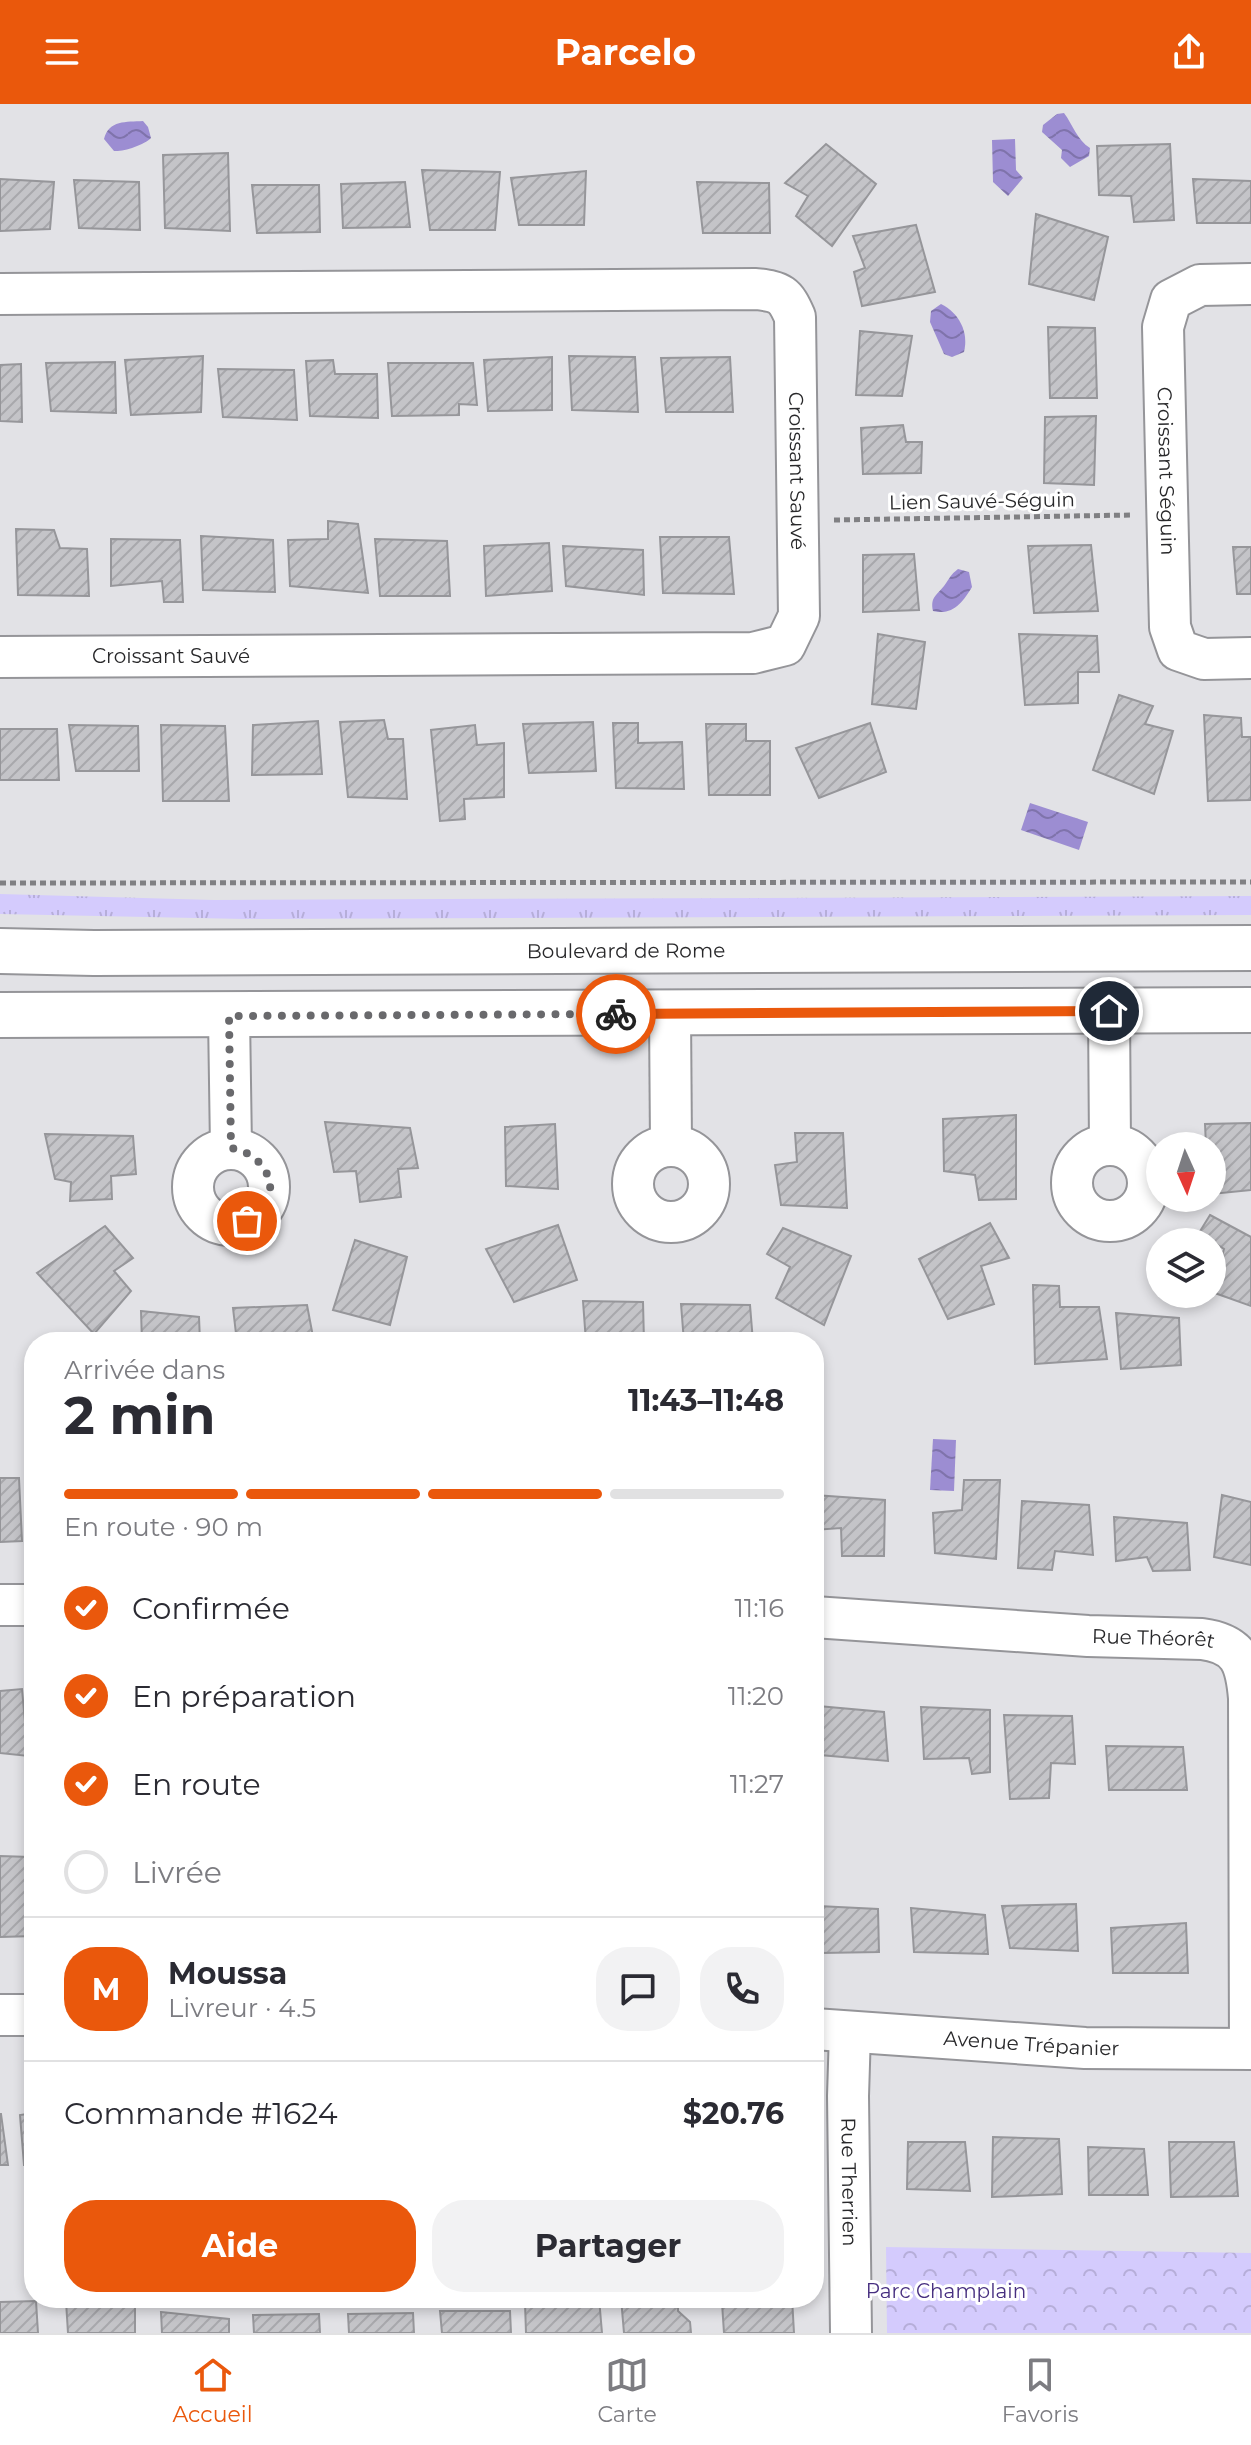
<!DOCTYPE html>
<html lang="fr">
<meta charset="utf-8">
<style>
:root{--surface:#fff;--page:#f2f2f3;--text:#2b2b33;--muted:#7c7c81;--line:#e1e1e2;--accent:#ea580c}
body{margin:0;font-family:Montserrat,sans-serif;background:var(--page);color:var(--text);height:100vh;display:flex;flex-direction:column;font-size:30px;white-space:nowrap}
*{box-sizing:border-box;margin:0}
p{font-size:26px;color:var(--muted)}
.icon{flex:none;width:44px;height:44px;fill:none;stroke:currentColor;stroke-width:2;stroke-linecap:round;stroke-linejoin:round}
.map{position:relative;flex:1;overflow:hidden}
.panel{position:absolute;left:24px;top:1228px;width:800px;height:976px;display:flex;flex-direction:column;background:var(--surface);border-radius:32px;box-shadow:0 4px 12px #0003}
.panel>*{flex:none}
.needle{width:52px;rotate:177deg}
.tools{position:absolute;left:1146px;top:1028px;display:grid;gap:16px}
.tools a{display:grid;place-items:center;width:80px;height:80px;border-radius:50%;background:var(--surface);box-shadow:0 4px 12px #0003;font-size:40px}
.pin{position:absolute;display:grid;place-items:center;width:68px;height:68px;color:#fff;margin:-34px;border:4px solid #fff;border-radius:50%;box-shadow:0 2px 8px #0007}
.courier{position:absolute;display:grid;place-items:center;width:80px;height:80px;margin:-40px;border:6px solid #ea580c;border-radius:50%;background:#fff;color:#222;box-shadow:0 2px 10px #0007}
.summary em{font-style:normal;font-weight:700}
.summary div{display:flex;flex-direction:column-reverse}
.summary{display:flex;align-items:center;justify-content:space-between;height:136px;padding:0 40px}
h1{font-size:52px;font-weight:700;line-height:60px}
.bar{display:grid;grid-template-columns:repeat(4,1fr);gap:12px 8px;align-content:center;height:96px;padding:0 40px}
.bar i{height:10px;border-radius:6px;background:var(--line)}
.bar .active{background:var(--accent)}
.bar p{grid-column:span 4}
.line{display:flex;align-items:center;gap:20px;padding:0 40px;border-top:2px solid var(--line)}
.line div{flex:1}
.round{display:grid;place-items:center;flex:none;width:84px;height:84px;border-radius:32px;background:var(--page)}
ol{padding:0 40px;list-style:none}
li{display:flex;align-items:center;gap:24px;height:88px}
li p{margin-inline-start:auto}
li .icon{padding:8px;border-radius:50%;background:var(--accent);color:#fff;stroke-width:4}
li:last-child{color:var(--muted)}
li i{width:44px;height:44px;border:4px solid var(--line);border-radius:50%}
.action{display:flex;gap:16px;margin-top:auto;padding:16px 40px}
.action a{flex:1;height:92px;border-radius:32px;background:var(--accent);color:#fff;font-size:32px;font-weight:700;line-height:92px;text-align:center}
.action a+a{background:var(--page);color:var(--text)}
header{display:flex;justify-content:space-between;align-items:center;height:104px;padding:0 40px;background:var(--accent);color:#fff;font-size:36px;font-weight:700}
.tabs{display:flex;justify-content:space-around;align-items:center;height:112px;border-top:2px solid var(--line);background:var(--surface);font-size:22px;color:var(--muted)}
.tabs a{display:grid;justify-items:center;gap:4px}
.tabs .active{color:var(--accent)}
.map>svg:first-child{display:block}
.grass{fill:url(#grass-tufts)}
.park{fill:url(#park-crowns)}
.water{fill:url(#water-waves)}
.building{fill:url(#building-hatch);stroke:#96969a;stroke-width:2}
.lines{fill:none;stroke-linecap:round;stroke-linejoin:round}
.street-casing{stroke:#959599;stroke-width:44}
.secondary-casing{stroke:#959599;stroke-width:48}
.path{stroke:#808083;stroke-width:5;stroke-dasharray:6 4;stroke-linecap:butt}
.street{stroke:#fff;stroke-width:40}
.secondary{stroke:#fff;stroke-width:44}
.done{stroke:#69696c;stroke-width:8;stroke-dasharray:0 14.4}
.route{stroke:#ea580c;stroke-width:10}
.labels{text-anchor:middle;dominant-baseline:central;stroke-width:6;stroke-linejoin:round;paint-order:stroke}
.street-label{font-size:20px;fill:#28282a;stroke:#fff}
.park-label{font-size:20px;fill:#472f80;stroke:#fff}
</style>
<header><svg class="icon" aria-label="menu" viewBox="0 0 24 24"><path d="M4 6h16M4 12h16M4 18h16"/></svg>Parcelo<svg class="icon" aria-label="share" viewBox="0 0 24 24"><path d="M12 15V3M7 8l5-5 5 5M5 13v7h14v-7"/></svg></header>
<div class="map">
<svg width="1251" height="2229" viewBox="0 0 1251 2229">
<defs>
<pattern id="grass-tufts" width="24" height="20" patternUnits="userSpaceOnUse" patternTransform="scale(2)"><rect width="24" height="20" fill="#d4cbfd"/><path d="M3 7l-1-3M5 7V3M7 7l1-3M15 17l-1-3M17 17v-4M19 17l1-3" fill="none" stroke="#b6aed9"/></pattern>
<pattern id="park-crowns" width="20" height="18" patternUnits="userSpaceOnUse" patternTransform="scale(2)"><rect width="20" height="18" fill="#d4cbfd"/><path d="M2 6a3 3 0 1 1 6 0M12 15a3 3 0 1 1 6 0" fill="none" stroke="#b6aed9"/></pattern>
<pattern id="water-waves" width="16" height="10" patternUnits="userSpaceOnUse" patternTransform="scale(2)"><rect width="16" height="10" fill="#9c8dd2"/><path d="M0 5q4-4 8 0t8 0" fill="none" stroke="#7f73ab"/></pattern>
<pattern id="building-hatch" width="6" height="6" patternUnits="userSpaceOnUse" patternTransform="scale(2)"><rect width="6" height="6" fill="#c4c4c8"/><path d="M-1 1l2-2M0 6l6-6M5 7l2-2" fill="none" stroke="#a8a8ac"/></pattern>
</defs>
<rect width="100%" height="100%" fill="#e2e2e6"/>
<path class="grass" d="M0,790L214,796L1251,792V811L245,815L0,810Z"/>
<path class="park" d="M886,2143L1251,2149V2229H887Z"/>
<g class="water">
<path d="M1064,9C1073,21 1077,36 1090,44L1089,52L1070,63L1061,54L1062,46L1042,28L1043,21L1057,10Z"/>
<path d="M143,17L148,23L151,34C144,41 123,48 114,47L104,35C109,16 126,18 143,17Z"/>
<path d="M1015,35L1016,66L1023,74L1008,92L993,78L992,36Z"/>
<path d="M941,200C959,209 969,228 964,248L952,253L944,250L930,218L931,207Z"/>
<path d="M958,465L969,468L972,483C963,498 953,512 933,507C930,493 937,491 944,482C950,474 950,471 958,465Z"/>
<path d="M1030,699L1088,718L1079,746L1021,726Z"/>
<path d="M933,1335L956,1336L954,1387L930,1386Z"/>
</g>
<g class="building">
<path d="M826,40L876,80L832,142L796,112L808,92L785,79Z"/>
<path d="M1170,40L1174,116L1134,118L1131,92L1099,91L1097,42Z"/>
<path d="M228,49L230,127L165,124L163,51Z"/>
<path d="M422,66L500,68L495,126H430Z"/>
<path d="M586,67L584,121H519L511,74Z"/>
<path d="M0,75L54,78L50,125L0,127Z"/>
<path d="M1193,75L1251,77V119H1197Z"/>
<path d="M74,76L139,78L140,126L79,124Z"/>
<path d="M405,78L410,123L343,124L341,80Z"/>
<path d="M697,78L769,79L770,129H703Z"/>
<path d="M252,81H319L320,128L257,129Z"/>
<path d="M1036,110L1108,133L1094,196L1029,180Z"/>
<path d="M916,121L935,188L862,202L854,168L865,164L853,132Z"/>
<path d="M1048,223L1095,224L1097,294H1050Z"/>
<path d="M860,227L912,232L902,292L856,291Z"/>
<path d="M203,252L201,308L131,311L125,256Z"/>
<path d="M569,252L635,253L638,308L572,306Z"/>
<path d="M552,253V306L488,307L484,256Z"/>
<path d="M730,253L733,308H666L661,254Z"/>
<path d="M333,256L335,270H377L378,314L310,312L306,257Z"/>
<path d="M115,258L116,309L51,307L46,259Z"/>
<path d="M388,259H473L477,301L459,300V311L392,312Z"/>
<path d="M21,260L22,318L0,317V261Z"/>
<path d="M218,265L294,266L297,316L223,313Z"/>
<path d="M1096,312L1094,381L1044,379L1045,313Z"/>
<path d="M903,321L906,338H922L921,369L863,370L861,324Z"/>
<path d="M328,417L358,420L368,489L290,482L288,436L328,435Z"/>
<path d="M16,425L54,426L60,444L87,445L89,492L18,491Z"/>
<path d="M201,432L273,436L275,488L203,486Z"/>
<path d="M660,433H729L734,490L663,489Z"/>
<path d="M111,435L180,436L183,498H164L162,477L111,482Z"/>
<path d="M375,435L447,437L450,492H380Z"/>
<path d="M549,439L552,487L486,492L484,442Z"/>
<path d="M1091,441L1098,507L1034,509L1028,442Z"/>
<path d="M563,442L643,446L644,491L566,482Z"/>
<path d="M1233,443H1251V490H1237Z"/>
<path d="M914,450L919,506L863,508V451Z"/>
<path d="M878,530L925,538L916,605L872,600Z"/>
<path d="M1019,530L1097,532L1099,568H1078V599L1025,601Z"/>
<path d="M1119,591L1153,602L1145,620L1173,627L1154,690L1093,666Z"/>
<path d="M1204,611L1241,614L1242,633H1251V696L1208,697Z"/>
<path d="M384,616L388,635H403L407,695L348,693L340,618Z"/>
<path d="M318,617L322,670L252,671L253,621Z"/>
<path d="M593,618L596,667L529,669L523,620Z"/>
<path d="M613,619H638V639L682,638L684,685L616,684Z"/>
<path d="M870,619L886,668L819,694L796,644Z"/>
<path d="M706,620H746V637H770V691H709Z"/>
<path d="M69,621L138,622L139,667H76Z"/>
<path d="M161,621L225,622L229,697H163Z"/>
<path d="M475,621L477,641L504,639V693L464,695L465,715L440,717L431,626Z"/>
<path d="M0,625H57L59,676H0Z"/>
<path d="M1016,1011V1095L979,1096L975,1071L944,1067L943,1015Z"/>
<path d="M325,1018L410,1024L418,1064L398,1065L401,1093L360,1098L356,1067L334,1068Z"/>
<path d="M1251,1019V1086L1212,1090V1042H1206L1205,1020Z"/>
<path d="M555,1020L558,1085L506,1082L505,1023Z"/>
<path d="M795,1029H843L847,1104L781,1101L775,1061L797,1058Z"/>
<path d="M45,1030L133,1032L136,1070L111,1072L112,1095L70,1097L71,1078L55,1075Z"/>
<path d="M1210,1111L1251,1133V1202L1212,1188L1224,1145L1199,1129Z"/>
<path d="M990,1119L1009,1154L981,1162L994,1200L948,1215L919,1155Z"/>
<path d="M558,1121L577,1176L514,1198L486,1145Z"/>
<path d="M105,1122L133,1154L114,1167L131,1187L94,1230L37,1169Z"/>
<path d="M783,1124L851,1152L824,1221L776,1194L790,1163L767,1150Z"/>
<path d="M355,1136L407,1153L390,1221L333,1206Z"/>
<path d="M1033,1181L1059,1182L1060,1203H1099L1107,1255L1035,1260Z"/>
<path d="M583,1197L643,1198L644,1238H586Z"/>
<path d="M681,1200L750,1201L753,1238H684Z"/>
<path d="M307,1201L314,1238H237L233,1204Z"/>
<path d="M141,1207L199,1213L200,1238H142Z"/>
<path d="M1116,1209L1179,1214L1181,1261L1121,1265Z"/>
<path d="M0,1374H19L22,1437L0,1438Z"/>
<path d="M964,1376H1000L996,1455L935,1449L933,1409L962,1406Z"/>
<path d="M814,1391L885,1396L884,1452H842L841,1424L814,1426Z"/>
<path d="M1222,1391L1251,1398V1461L1214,1453Z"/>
<path d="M1022,1397L1089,1401L1093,1451L1055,1447L1052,1466L1018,1464Z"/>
<path d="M1114,1413L1187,1419L1190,1466L1153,1467L1147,1453L1116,1457Z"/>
<path d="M22,1585L28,1652L0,1649V1587Z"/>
<path d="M818,1602L884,1608L888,1657L820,1651Z"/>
<path d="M921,1603L990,1606V1668L972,1670L969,1654L924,1655Z"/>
<path d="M1004,1611L1072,1612L1075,1660L1051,1659L1049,1694L1010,1695Z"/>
<path d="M1106,1642L1183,1643L1187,1686H1109Z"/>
<path d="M0,1752L30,1753L34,1832L0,1833Z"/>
<path d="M1076,1800L1078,1847L1010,1844L1002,1802Z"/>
<path d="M818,1802L878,1805L879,1848L821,1849Z"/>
<path d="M911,1804L985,1811L988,1850L914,1848Z"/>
<path d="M1186,1819L1188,1869H1113L1111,1824Z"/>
<path d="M34,2009V2061H24L20,2011Z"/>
<path d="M0,2010H1L8,2061H0Z"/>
<path d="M993,2033L1059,2035L1062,2090L992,2093Z"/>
<path d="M908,2038H965L970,2087L907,2085Z"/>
<path d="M1169,2038H1234L1238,2092L1171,2093Z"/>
<path d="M1088,2043L1144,2045L1148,2091H1089Z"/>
<path d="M569,2194H599L602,2229H526L525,2199H569Z"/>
<path d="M621,2194H678V2207L690,2218L691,2229H624Z"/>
<path d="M792,2194L794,2229H724L722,2199Z"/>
<path d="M36,2197L38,2229H0V2198Z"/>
<path d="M66,2197L135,2200V2229H68Z"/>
<path d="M440,2207H510L511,2229H442Z"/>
<path d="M161,2208L229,2215V2229H162Z"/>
<path d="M413,2209L414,2229H349L348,2210Z"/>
<path d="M319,2210L320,2229H254L253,2211Z"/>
</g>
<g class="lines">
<defs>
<g id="street">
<path id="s1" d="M1251,180L1200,181L1171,196L1163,223L1170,523L1178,546L1204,555L1251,554"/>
<path id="s2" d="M0,190L756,185C781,188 785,190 795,213L799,512L785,541L753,549L0,553"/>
<path d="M1109,907L1110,1040"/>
<path d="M670,910L671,1041"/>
<path d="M229,912L231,1044"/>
<circle cx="1110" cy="1079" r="38"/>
<circle cx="671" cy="1080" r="38"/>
<circle cx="231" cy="1083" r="38"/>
<path d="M0,1501H34"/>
<path id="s3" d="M814,1513L1088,1532L1202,1535C1240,1540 1246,1559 1249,1594L1250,1945"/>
<path d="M0,1911H34"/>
<path id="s4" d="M814,1925L1085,1944L1251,1945"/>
<path id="s5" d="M850,1928L848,1992L851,2229"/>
</g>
<g id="secondary">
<path id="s6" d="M0,847L94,849L1251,844"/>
<path d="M0,911L1251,906"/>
</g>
</defs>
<use href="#street" class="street-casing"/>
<use href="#secondary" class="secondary-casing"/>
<g class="path">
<path d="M834,416L1132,411"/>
<path d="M0,779L1251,778"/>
</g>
<use href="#street" class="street"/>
<use href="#secondary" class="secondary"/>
</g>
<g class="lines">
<path class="done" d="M247,1117C287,1097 271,1051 231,1044L229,912L616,910"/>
<path class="route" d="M616,910L1109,907"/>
</g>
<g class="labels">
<g class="street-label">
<text stroke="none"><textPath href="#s2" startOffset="962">Croissant Sauvé</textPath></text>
<text stroke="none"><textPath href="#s1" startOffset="256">Croissant Séguin</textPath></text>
<text transform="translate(982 397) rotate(-1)">Lien Sauvé-Séguin</text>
<text x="171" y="552">Croissant Sauvé</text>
<text stroke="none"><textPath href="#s6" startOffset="626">Boulevard de Rome</textPath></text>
<text stroke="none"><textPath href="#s3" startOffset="340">Rue Théorêt</textPath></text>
<text stroke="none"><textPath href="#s4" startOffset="218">Avenue Trépanier</textPath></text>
<text stroke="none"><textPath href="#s5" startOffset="150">Rue Therrien</textPath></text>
</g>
<g class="park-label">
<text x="946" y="2187">Parc Champlain</text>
</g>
</g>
</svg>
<div class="tools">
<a><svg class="needle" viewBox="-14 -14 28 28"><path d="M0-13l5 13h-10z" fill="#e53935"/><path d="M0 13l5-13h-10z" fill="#7c7c81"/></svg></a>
<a><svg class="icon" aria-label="layers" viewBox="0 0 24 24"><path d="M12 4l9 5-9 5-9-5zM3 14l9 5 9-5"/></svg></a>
</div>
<div class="pin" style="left:247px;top:1117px;background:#ea580c"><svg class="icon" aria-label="bag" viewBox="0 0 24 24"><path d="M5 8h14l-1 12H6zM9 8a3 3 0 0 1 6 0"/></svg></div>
<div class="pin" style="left:1109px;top:907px;background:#1f2937"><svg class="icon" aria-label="home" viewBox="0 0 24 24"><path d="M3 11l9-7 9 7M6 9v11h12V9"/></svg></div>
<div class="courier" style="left:616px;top:910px"><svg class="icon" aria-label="bike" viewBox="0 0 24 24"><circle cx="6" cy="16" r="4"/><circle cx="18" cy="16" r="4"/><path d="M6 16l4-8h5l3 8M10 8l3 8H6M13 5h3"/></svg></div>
<section class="panel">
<div class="summary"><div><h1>2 min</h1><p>Arrivée dans</p></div><em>11:43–11:48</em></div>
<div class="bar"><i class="active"></i><i class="active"></i><i class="active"></i><i></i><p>En route · 90 m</p></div>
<ol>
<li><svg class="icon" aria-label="check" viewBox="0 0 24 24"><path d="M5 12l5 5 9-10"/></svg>Confirmée<p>11:16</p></li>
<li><svg class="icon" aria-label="check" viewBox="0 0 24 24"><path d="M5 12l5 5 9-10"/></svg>En préparation<p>11:20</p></li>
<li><svg class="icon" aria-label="check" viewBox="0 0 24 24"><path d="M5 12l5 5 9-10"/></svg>En route<p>11:27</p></li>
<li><i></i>Livrée</li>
</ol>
<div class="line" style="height:144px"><b class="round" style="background:var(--accent);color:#fff">M</b><div><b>Moussa</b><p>Livreur · 4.5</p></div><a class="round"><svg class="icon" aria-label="chat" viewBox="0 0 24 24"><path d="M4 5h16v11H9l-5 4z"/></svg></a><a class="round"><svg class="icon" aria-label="phone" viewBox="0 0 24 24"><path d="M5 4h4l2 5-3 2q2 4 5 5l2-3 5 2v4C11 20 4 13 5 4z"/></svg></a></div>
<div class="line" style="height:104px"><div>Commande #1624</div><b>$20.76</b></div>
<div class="action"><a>Aide</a><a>Partager</a></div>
</section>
</div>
<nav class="tabs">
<a class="active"><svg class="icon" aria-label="home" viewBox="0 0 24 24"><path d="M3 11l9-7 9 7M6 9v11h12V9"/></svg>Accueil</a>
<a><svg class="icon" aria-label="map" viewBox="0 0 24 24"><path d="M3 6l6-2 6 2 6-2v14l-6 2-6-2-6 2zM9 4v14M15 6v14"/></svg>Carte</a>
<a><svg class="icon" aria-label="saved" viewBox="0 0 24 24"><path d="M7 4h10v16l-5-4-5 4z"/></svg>Favoris</a>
</nav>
